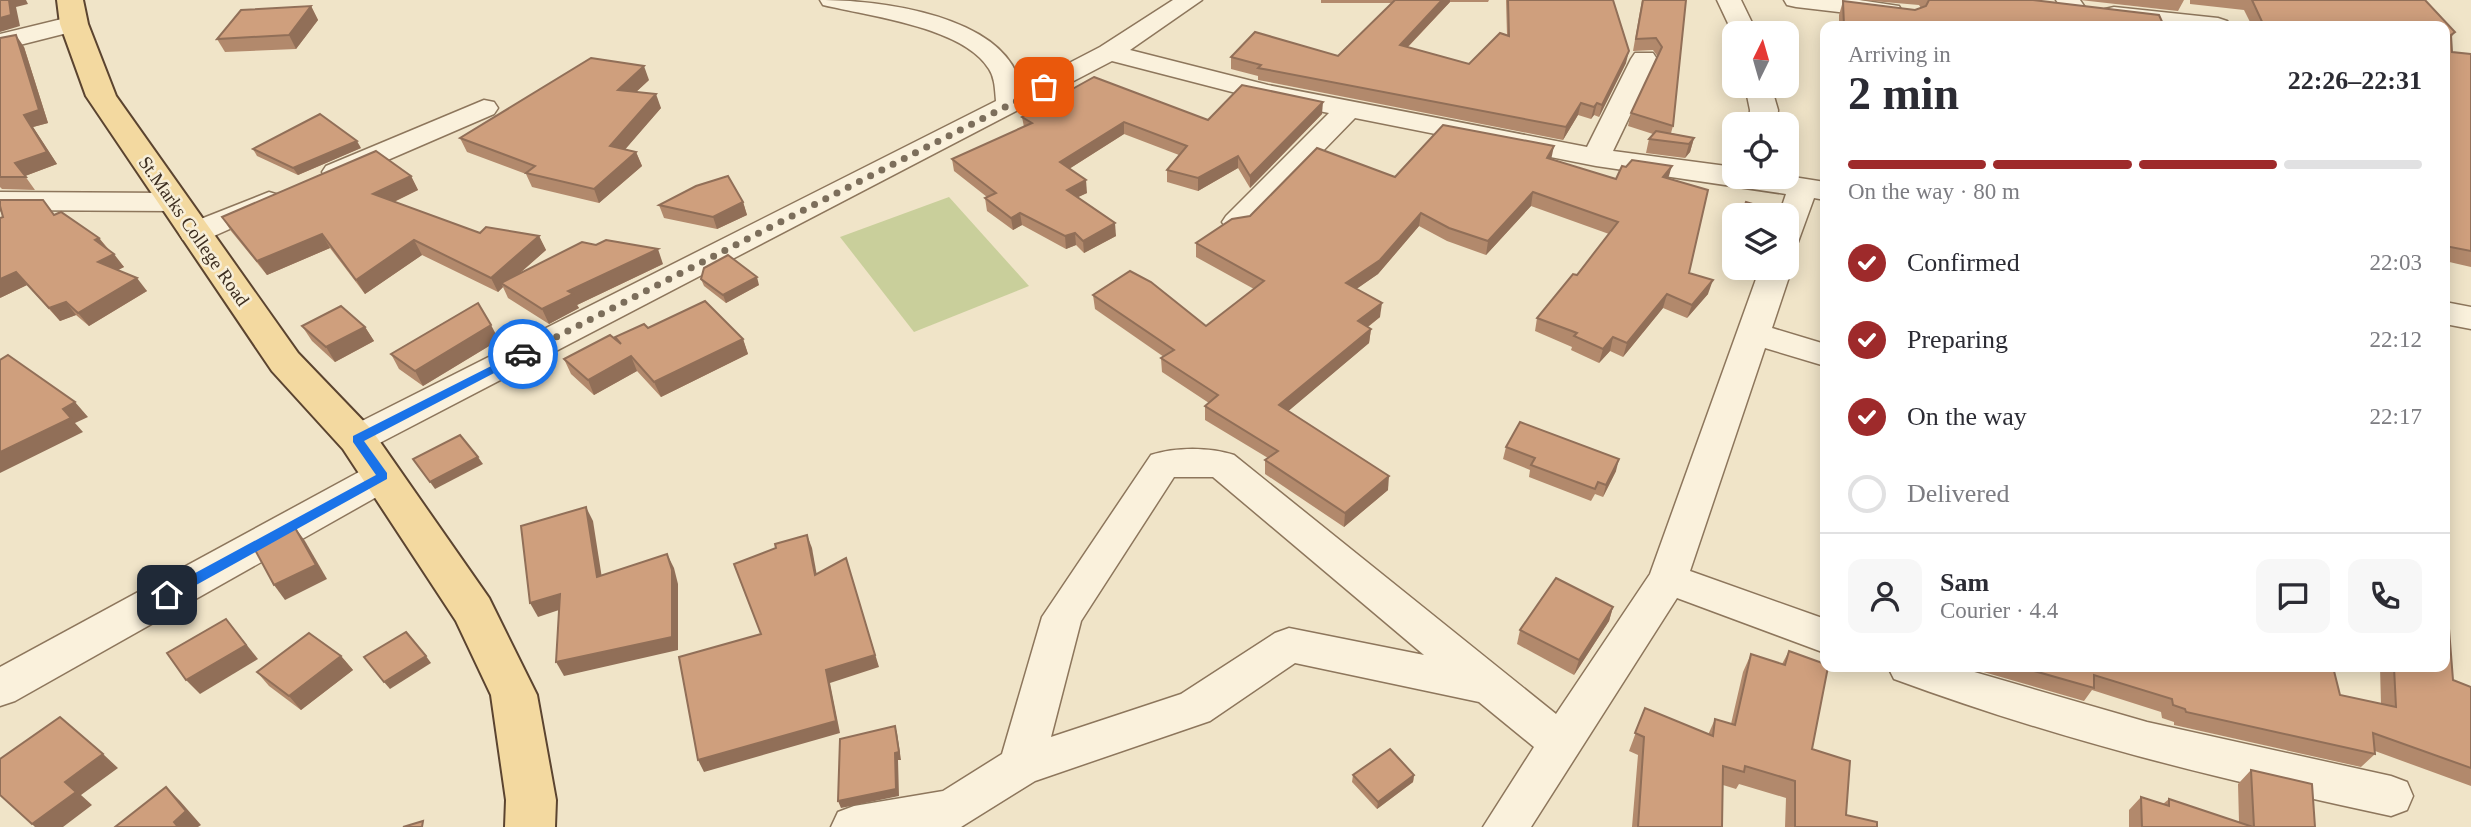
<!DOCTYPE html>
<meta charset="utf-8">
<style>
:root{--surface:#fff;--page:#f7f7f7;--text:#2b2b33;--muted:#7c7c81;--line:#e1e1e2;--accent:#9e2a2b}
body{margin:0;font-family:Georgia,serif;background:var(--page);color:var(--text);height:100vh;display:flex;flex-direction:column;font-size:26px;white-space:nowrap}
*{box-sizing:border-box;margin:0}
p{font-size:23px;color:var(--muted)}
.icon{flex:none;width:38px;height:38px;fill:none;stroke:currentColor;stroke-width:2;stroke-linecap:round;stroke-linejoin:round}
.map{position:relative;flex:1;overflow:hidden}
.panel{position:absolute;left:1820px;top:21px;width:630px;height:651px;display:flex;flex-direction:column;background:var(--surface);border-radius:14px;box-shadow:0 4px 18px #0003}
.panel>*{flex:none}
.needle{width:46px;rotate:5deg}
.tools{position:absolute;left:1722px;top:21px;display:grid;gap:14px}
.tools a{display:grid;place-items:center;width:77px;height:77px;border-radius:14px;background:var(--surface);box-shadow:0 4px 18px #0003;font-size:35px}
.pin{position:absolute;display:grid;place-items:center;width:60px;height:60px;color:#fff;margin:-30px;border-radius:14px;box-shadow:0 4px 10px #0006}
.courier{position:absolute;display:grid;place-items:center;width:70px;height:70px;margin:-35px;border:5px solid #1a73e8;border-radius:50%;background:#fff;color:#222;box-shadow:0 2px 9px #0007}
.headline em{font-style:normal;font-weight:700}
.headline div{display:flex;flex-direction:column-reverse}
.headline{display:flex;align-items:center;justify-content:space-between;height:119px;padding:0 28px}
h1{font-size:46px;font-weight:700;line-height:52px}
.bar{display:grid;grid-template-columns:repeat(4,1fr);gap:10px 7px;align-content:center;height:84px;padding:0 28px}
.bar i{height:9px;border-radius:5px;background:var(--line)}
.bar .current{background:var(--accent)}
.bar p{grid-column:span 4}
.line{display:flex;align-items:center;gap:18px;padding:0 28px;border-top:2px solid var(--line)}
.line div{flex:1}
.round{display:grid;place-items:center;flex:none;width:74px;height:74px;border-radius:14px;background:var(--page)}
ol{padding:0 28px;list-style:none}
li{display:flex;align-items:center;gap:21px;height:77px}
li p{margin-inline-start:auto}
li .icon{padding:7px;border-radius:50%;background:var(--accent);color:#fff;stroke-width:4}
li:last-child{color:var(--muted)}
li i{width:38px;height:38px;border:4px solid var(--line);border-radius:50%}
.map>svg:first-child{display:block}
.green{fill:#c9cf9b}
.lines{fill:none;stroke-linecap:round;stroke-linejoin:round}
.minor-casing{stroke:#8d765c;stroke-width:3}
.major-casing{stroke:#5b4430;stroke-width:4}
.minor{fill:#faf1dc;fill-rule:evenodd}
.major{fill:#f3d9a0;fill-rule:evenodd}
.wall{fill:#b2896c}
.shaded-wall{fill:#916f58}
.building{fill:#cf9f7d;stroke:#916f58;stroke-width:2}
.route{fill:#1a73e8}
.done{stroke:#7c6e5b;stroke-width:7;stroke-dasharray:0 12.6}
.labels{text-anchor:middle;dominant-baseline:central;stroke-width:5;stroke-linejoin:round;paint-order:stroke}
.street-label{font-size:19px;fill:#3d2e20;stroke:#f7eed8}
</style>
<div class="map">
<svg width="2471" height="827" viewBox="0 0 2471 827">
<rect width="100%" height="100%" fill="#f0e4c8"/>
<path class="green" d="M949,197L1029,286L914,332L840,237Z"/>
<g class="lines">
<defs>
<g id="minor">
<path d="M820,0C879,0 1008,15 1021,88L1100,47L1173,0H1202L1130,50L1268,85L1587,147L1631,59L1635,53H1653L1657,59L1613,151L1734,167V177L1787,176L1825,182V200L1814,198L1798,242L1787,244V215H1779L1786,194L1596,166L1355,118L1248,228L1237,231L1226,228L1222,222L1226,216L1329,113L1267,101L1112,61L370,448L357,452L344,448L339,439L344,430L996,101C995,90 995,78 989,69C964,27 868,16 823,5Z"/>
<path d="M1717,0H1741L1757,33H1734V36Z"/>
<path d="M1784,0H1859L1899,6L1902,11L1899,16L1890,18L1796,7L1787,5Z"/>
<path d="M2056,0H2080L2098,26H2073Z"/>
<path d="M2114,7L2218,18L2227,21L2231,26H2155L2105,19L2102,14L2105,9Z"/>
<path d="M74,16L83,19L87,24L83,29L0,50V34Z"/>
<path d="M1745,86H1771L1778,110L1777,124H1749L1750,110Z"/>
<path d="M484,100L494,102L498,108L494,114L346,178L336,181L326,178L322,172L326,166Z"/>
<path d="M0,192L172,193L182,196L187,202L182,208L172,211L0,210Z"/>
<path d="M269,192L279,195L284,201L279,207L205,240L194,242L183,240L179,233L183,226Z"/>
<path d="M1787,261L1792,268L1772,328L1825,344V366L1765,348L1690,571L1825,619V653L1677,598L1531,827H1483L1534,747L1479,702L1295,663L1210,721L1035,781L961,827H831L838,812L854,806L943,791L1002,754L1042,617L1151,455C1175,447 1210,447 1234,455L1556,714L1650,574L1760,268H1787ZM1174,477H1213L1424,655L1289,628L1275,633L1181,694L1051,737L1081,621Z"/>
<path d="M2445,302L2471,307V329L2445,324Z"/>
<path d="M383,462L396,466L401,476L396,486L15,701L0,706V667L370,466Z"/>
<path d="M1888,667H1957L2147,722L2391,776L2407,782L2413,796L2407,810L2391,816C2222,780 2056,739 1894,679Z"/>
</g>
<path id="major" d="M57,0H83L88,24L116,96L298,353L371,429L489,598L537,695L556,800L555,827H505L506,800L491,695L456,621L343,449L272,371L86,96L60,24Z"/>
</defs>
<use href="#minor" class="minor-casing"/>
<use href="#major" class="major-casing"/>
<use href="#minor" class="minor"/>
<use href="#major" class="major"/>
</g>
<g class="wall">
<path d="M1321,0H1489L1488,2H1450L1408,47L1469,64L1507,35L1506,0H1613L1626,63L1599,117L1594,115L1591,119L1578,115L1563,140L1269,82L1258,80V76L1231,69V57L1338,56L1393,3H1321Z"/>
<path d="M1642,0H1686L1673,126L1671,133L1694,138L1690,152L1685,158L1646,153L1649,139L1653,134L1628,126L1631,113L1658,57L1653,50L1633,51Z"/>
<path d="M1861,0H2033L2164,26H1839V15L1843,1L1915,10L1921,8L1919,5Z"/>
<path d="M2080,0H2184L2178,11Z"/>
<path d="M2190,0H2425L2455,32L2451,38L2452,52L2471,54V267L2445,261V26H2252L2244,10L2190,4Z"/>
<path d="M311,6L318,20L296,49L225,52L217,39Z"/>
<path d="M0,38L24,47L48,123L33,127L57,164L25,176L35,190L2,189L0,187Z"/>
<path d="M649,80L636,92L661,108L625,149L636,152L642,166L599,203L532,187L526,174L467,152L460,138Z"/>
<path d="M1322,114L1250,188L1238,168L1198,191L1167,182V170L1179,155L1124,134L1069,169L1087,193L1077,197L1116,236L1084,253L1076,245L1066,249L1022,225L1013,230L987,211L985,198L987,197L954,171L952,159L1024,127L1022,117L1208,120Z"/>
<path d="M361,148L298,175L257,156L253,149Z"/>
<path d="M1551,159L1616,179L1668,178L1689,273L1708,294L1687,318L1663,308L1623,357L1610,351L1599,363L1571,350L1572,347L1535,331L1537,318L1577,275L1609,234L1531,206L1486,255L1447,241L1419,226L1378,274L1356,289L1380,317L1368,327L1371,329L1369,343L1288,411L1388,490L1344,527L1265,474V460L1268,458L1205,420V406L1209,403L1162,372L1161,358L1164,357L1095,309L1093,295L1206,326L1254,289L1196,257V243L1250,216L1395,177Z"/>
<path d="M411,176L418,190L394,202L480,233L539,236L546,250L518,275L663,264L577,305L579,308L549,324L508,298L503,287L498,292L422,255L365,294L330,248L267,275L231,231L222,217Z"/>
<path d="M743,202L747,215L717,229L664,218L659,205Z"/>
<path d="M54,215L99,238L124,267L118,270L147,291L89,326L76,315L60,321L27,285L0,298Z"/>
<path d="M1734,235V267L1724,264Z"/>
<path d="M1738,268H1758L1755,273Z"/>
<path d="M701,279L759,285L726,303L704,286Z"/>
<path d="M302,326L365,327L374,341L335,362L312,341Z"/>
<path d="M648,328L743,339L748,354L661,397L637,371L594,395L571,374L564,359L616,340L615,337Z"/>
<path d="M499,340L423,386L399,369L391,354Z"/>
<path d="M1506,447L1616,471L1603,497L1595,494L1591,501L1529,477L1530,470L1503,459Z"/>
<path d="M1613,607L1609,621L1574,675L1517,644L1520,630Z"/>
<path d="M1789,651L1812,749L1846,815L1877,827H1785L1786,798L1739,784L1736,789L1723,785L1722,827H1632L1638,755L1629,751L1645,708L1708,735L1715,719L1731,724L1743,672L1751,654L1782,664Z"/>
<path d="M341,656L353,670L301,710L269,686L257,672Z"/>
<path d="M1966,667H2333L2340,695L2381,704L2380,667H2445L2453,680L2471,687V786L2375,751V754L2361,767L2174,725V722L2162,718L2161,712L2092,690L2084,701Z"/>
<path d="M2251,770L2315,827H2129V810L2141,797L2163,804L2169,799L2239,822L2238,784Z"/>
<path d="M1353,775H1414L1413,782L1377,809L1352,782Z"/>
</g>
<g class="shaded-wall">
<path d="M9,0H26L28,4L16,7L20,26L0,32V18Z"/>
<path d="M1442,0H1450V2L1398,57L1400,45Z"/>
<path d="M311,6L318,20L296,49L289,35Z"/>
<path d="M16,35L24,47L48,123L33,127L57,164L25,176L15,163L24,115Z"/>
<path d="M1629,51L1626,63L1599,117L1602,105Z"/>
<path d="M644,66L649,80L623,104L618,90Z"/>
<path d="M656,94L661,108L616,160L610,146Z"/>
<path d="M1323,102L1322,114L1250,188V176Z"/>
<path d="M1581,103L1578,115L1563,140L1566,127Z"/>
<path d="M1597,103L1594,115L1591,119L1594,107Z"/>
<path d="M1124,122V134L1061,174L1060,162Z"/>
<path d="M1694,138L1690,152L1685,158L1689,144Z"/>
<path d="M357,141L361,148L298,175L293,168Z"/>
<path d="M1554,146L1551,160L1547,158Z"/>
<path d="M636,152L642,166L599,203L594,189Z"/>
<path d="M1238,156V168L1198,191V178Z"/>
<path d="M1672,166L1668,179L1663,177Z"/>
<path d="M411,176L418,190L381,208L373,194Z"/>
<path d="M1086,180L1087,193L1068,202L1067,190Z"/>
<path d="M1533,192L1531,206L1486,255L1488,241Z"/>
<path d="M743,202L747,215L717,229L713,217Z"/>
<path d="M1020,213L1022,225L1013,230L1011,218Z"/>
<path d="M1421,213L1419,226L1378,274L1345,297L1346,283Z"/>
<path d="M1115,223L1116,236L1084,253L1083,241Z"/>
<path d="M1075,233L1076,245L1066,249L1065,236Z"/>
<path d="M322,234L330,248L267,275L257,261Z"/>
<path d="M539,236L546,250L505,286L501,283L503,287L498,292L491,278Z"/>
<path d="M99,238L109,251L95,240Z"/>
<path d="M414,240L422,255L365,294L356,280Z"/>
<path d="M658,249L663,264L577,305L579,308L549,324L542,309L568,291Z"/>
<path d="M114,254L124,267L108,275L98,262Z"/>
<path d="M16,272L27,285L0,298V279Z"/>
<path d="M757,277L759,285L726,303L723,295Z"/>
<path d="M137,278L147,291L89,326L78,313Z"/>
<path d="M1713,280L1708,294L1687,318L1692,305Z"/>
<path d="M1667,294L1663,308L1623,357L1627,343Z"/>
<path d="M66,302L76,315L60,321L49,308Z"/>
<path d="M1382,303L1380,317L1357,335L1358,321Z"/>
<path d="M491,325L499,340L423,386L415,371Z"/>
<path d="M365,327L374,341L335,362L326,347Z"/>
<path d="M1371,329L1369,343L1279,419V405Z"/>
<path d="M1613,337L1610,351L1599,363L1603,349Z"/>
<path d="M743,339L748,354L661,397L654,382Z"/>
<path d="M631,356L637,371L594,395L588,380Z"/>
<path d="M75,402L88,417L75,423L83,432L0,473V452L63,409Z"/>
<path d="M478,457L483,464L435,489L430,482Z"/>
<path d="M1619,459L1616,471L1603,497L1606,485Z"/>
<path d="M1389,476L1388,490L1344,527L1345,513Z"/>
<path d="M586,507L593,521L604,591L597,577Z"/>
<path d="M294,526L305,541L327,579L285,600L274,585Z"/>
<path d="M807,535L812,548L819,587L815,575Z"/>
<path d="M667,554L674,568L678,584V650L564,676L556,662Z"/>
<path d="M846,558L879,667L830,683L840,733L704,772L698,760L826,670Z"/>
<path d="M560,594L568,607L538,617L530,603Z"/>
<path d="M1613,607L1609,621L1574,675L1579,660Z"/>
<path d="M226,619L258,659L200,694L186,680Z"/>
<path d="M341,656L353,670L301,710L289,696Z"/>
<path d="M426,656L431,663L390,689L384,682Z"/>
<path d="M895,726L897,733L901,760H898L899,796L841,808L838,801Z"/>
<path d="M103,754L118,768L81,795L92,805L63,827H35L32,824L65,782Z"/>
<path d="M1414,775L1413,782L1377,809L1378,802Z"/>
<path d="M166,787L180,801L201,825L198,827H178L174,822Z"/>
</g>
<g class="building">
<path d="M0,0H9L11,15L0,18Z"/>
<path d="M1395,0H1442L1400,45L1469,64L1500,33L1509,36L1508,0H1613L1629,51L1602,105L1597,103L1594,107L1581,103L1566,127L1269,70L1258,68L1261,65L1231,57L1255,32L1338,56Z"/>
<path d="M1643,0H1686L1673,126L1631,113L1662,47L1656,38L1636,39Z"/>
<path d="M1929,0H2033L2159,15L2164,26H1844L1843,1L1915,10L1926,6Z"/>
<path d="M2252,0H2425L2455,32L2451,35L2452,52L2471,54V251L2445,246V26H2264Z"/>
<path d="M311,6L289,35L217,39L241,10Z"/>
<path d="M16,35L39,110L24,115L47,152L15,163L26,177H0V38Z"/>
<path d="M591,58L644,66L618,90L656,94L610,146L636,152L594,189L526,173L535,166L460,138Z"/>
<path d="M1094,77L1208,120L1242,85L1323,102L1250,176L1238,156L1198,178L1167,170L1187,146L1124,122L1060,162L1086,180L1067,190L1115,223L1083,241L1075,233L1065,236L1020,213L1011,218L985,198L996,193L952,159L1032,123L1022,117Z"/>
<path d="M320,114L357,141L293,168L253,149Z"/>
<path d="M1443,125L1554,146L1547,158L1616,179L1622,166L1626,167L1632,160L1672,166L1663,177L1708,190L1689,273L1713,280L1692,305L1667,294L1627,343L1613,337L1603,349L1574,336L1577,333L1537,318L1573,274L1577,275L1618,222L1533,192L1488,241L1449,228L1421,213L1380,260L1346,283L1382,303L1358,321L1371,329L1279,405L1389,476L1345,513L1265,460L1278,451L1205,406L1218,395L1161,358L1174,350L1093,295L1130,271L1151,282L1206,326L1264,281L1196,243L1232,219L1250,216L1317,148L1395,177Z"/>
<path d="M1656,131L1694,138L1689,144L1649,139Z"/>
<path d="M376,151L411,176L373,194L480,233L486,227L539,236L491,278L414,240L356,280L322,234L257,261L222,217Z"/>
<path d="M728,176L743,202L713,217L659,205L696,186Z"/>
<path d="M0,200H43L54,215L61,212L99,238L95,240L114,254L98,262L137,278L78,313L66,302L49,308L16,272L0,279V218L3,217L0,206Z"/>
<path d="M1746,202L1789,215L1787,220V215H1741Z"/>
<path d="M1734,235V252L1728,251Z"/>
<path d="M606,240L658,249L568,291L573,294L542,309L501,283L582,242L596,245Z"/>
<path d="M728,255L757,277L723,295L701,279L704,268Z"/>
<path d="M705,301L743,339L654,382L631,356L588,380L564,359L610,335L621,344L615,337L644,324L648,328Z"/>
<path d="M478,303L491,325L415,371L391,354Z"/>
<path d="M341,306L365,327L326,347L302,326Z"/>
<path d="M8,355L75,402L63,409L71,418L0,452V360Z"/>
<path d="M1520,422L1619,459L1606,485L1598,482L1595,489L1531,465L1535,458L1506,447Z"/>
<path d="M460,435L478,457L430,482L413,459Z"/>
<path d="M586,507L597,577L667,554L672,570V637L556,662L560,594L530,603L521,526Z"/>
<path d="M294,526L316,565L274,585L254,548Z"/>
<path d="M807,535L815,575L846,558L875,655L826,670L836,721L698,760L679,657L761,634L734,564L776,548L775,544Z"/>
<path d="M1556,578L1613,607L1579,660L1520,630Z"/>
<path d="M2445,615L2448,616L2453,680L2471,687V768L2373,733L2375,754L2186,712L2185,709L2173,705L2172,699L2094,675V688L2020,667H2333L2340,695L2396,707L2394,667H2445Z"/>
<path d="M226,619L246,645L186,680L167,653Z"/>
<path d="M406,632L426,656L384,682L364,657Z"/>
<path d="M309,633L341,656L289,696L257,672Z"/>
<path d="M1789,651L1825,664V667H1828L1812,749L1850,761L1846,815L1877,822V827H1795V781L1745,766L1744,772L1723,766L1722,827H1638L1644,737L1635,733L1645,708L1713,736L1715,719L1735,725L1751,654L1785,665Z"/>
<path d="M60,717L103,754L65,782L76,792L32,824L0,795V759Z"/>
<path d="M895,726L899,752L895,753L896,789L838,801L840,739Z"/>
<path d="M1390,749L1414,775L1378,802L1353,775Z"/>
<path d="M2251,770L2312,784L2315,827H2254Z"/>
<path d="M166,787L186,811L174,822L178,827H115Z"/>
<path d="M2141,797L2169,806V799L2253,827H2142Z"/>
<path d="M423,821L422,827H403Z"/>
</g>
<path class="route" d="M523,350L529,354L527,356L364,441L387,473V479L171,599H162V591L376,475L353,442V436Z"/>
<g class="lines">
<path class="done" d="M523,354L1044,87"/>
</g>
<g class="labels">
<g class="street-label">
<text transform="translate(194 231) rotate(55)">St.Marks College Road</text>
</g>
</g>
</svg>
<div class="tools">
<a><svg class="needle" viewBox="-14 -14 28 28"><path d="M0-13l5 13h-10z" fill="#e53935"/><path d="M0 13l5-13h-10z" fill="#7c7c81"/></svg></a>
<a><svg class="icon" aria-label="locate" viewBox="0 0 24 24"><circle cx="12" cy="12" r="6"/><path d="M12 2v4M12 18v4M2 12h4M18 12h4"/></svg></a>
<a><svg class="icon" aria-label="layers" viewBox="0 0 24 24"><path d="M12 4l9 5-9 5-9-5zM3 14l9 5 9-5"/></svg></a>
</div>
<div class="pin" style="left:1044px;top:87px;background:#ea580c"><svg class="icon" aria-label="bag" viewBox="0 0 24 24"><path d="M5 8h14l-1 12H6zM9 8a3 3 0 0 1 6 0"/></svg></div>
<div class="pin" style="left:167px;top:595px;background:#1f2937"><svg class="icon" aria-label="home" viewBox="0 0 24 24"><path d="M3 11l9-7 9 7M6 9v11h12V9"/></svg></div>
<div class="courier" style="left:523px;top:354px"><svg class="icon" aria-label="car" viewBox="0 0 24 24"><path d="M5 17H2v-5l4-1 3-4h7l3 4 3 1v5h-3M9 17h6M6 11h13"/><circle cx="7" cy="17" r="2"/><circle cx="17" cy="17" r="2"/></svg></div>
<section class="panel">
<div class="headline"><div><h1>2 min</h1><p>Arriving in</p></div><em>22:26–22:31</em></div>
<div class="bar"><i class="current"></i><i class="current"></i><i class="current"></i><i></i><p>On the way · 80 m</p></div>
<ol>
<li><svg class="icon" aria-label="check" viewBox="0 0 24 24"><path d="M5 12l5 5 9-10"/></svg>Confirmed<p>22:03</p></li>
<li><svg class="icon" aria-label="check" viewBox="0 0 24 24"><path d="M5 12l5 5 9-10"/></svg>Preparing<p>22:12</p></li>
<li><svg class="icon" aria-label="check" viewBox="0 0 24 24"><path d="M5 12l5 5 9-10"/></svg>On the way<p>22:17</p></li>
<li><i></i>Delivered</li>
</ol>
<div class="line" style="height:126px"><a class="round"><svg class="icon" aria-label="person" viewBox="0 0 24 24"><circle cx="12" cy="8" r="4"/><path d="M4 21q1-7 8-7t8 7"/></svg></a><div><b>Sam</b><p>Courier · 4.4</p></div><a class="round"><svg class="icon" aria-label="chat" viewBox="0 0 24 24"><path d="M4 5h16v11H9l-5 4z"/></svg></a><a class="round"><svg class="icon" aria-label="phone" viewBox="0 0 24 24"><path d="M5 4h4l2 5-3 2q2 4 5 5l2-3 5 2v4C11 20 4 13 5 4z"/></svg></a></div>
</section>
</div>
